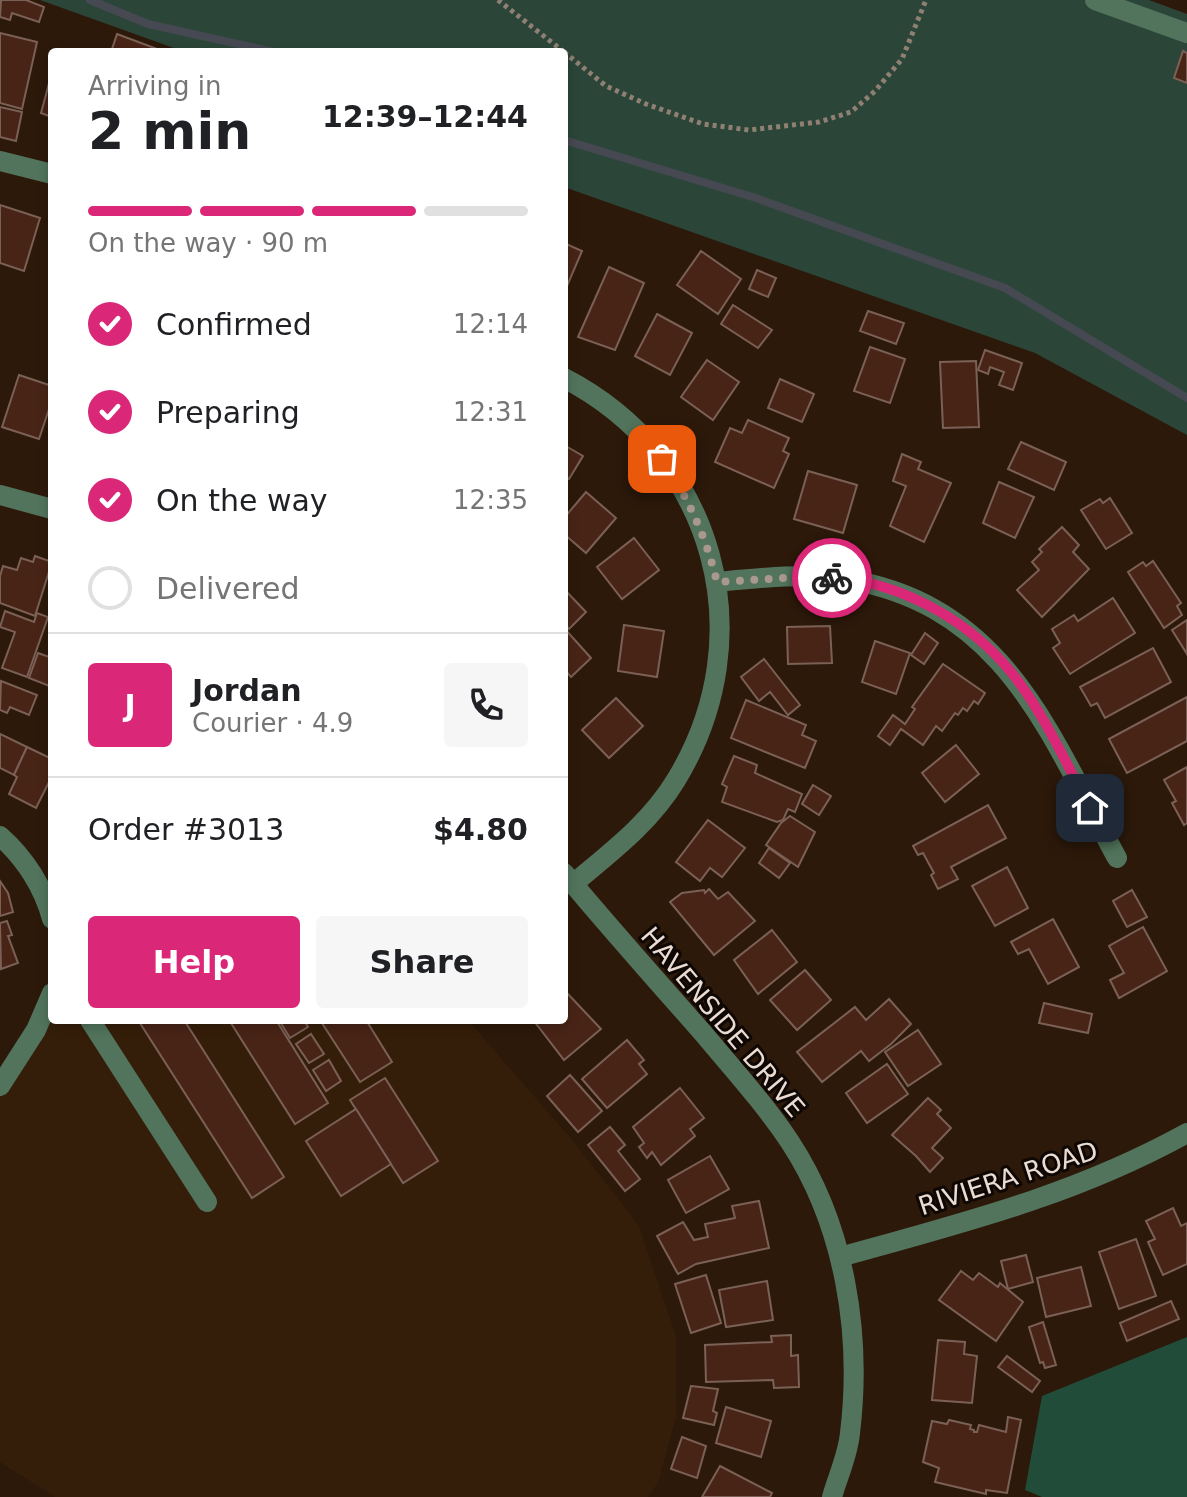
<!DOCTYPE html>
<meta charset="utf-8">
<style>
:root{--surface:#fff;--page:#f6f6f6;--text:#202124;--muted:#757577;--line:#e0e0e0;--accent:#db2777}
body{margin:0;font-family:"DejaVu Sans",sans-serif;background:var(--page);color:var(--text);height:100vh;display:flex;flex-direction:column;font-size:30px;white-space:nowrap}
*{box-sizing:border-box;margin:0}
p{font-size:26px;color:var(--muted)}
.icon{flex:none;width:44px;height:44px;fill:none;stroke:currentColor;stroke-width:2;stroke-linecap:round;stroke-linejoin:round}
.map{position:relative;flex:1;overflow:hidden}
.sheet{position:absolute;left:48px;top:48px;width:520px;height:976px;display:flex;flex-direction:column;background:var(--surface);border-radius:8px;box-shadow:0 4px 12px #0003}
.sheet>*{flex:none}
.pin{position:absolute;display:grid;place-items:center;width:68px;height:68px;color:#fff;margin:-34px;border-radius:16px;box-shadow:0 4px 12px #0006}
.courier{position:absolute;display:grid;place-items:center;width:80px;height:80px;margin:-40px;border:6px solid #db2777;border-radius:50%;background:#fff;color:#222;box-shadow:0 2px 10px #0007}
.summary em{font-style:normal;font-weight:700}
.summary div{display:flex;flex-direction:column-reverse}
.summary{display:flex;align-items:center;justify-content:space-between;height:136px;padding:0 40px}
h1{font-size:52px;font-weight:700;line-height:60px}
.bar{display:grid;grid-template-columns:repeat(4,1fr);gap:12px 8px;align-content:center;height:96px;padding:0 40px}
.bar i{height:10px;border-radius:6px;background:var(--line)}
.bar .selected{background:var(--accent)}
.bar p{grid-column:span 4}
.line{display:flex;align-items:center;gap:20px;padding:0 40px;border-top:2px solid var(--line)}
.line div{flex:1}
.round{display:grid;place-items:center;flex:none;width:84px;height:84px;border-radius:8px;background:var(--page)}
ol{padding:0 40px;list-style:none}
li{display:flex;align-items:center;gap:24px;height:88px}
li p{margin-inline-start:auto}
li .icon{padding:8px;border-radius:50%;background:var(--accent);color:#fff;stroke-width:4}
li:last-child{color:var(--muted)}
li i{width:44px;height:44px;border:4px solid var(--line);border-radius:50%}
.cta{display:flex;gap:16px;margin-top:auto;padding:16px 40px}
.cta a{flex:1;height:92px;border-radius:8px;background:var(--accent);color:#fff;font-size:32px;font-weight:700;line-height:92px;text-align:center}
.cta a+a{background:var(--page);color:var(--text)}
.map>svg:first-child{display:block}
.built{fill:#351e09}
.green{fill:#2b4639}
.forest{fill:#204c39}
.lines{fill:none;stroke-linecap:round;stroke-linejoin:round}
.stream{stroke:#464952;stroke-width:8}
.building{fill:#482416;stroke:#7b6056;stroke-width:2}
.path{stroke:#908074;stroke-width:5;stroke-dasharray:4 4;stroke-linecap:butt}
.minor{stroke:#52745c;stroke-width:20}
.done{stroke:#a8988d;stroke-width:8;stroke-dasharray:0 14.4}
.route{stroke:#db2777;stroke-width:10}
.labels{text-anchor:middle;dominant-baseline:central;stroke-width:6;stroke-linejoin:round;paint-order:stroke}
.street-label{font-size:26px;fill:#eadcd3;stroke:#0e0703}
</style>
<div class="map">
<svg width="1187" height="1497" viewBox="0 0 1187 1497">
<rect width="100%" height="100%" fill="#2c190a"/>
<path class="built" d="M52,990V1020H468L574,1142L639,1226L676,1336V1417L658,1483L648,1497H55L0,1462V1084Z"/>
<path class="green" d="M40,0H1149L1187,14V435L1035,353L564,187V52H185Z"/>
<path class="forest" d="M1187,1337V1497H1042L1025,1490L1042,1396Z"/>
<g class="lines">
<g class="stream">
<path d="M90,0L148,24L274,52"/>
<path d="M564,140L756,198L1005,288L1187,398"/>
</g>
</g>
<g class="building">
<path d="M1,0H26L44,7L39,22L12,13L10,20L0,17Z"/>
<path d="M0,33L37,42L22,109L0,103Z"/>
<path d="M117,34L157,49V52H111Z"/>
<path d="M1183,51L1187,53V83L1174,78Z"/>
<path d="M52,72V117L41,113Z"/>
<path d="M0,107L22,112L16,141L0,137Z"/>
<path d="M0,205L40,218L24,271L0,263Z"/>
<path d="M564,243L582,251L564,293Z"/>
<path d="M701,251L741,279L718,314L677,285Z"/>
<path d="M609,267L644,283L615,350L578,337Z"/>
<path d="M757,270L776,278L768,297L749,289Z"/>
<path d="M733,305L772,330L758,348L721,324Z"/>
<path d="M868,311L904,323L896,344L860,331Z"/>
<path d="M657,314L692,333L670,375L635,356Z"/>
<path d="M870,347L905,359L890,403L854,391Z"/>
<path d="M985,350L1022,363L1013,390L999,385L1004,372L990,367L988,374L978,370Z"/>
<path d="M707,360L739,382L713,420L681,397Z"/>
<path d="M976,361L979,427L943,428L940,362Z"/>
<path d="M19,375L52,386V400L39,439L2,427Z"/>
<path d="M780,379L814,394L802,422L768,408Z"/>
<path d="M748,420L789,438L783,451L789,454L774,488L715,462L730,428L742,433Z"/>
<path d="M1021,442L1066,462L1054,490L1008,469Z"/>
<path d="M564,445L583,456L569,479L564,477Z"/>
<path d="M902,454L921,462L918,469L951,483L924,542L890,526L906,486L893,481Z"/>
<path d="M808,471L857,485L843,533L794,519Z"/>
<path d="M999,482L1034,497L1015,538L983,523Z"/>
<path d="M586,492L616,518L586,553L564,534V518Z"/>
<path d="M1110,498L1132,533L1106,549L1081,510L1100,499L1103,503Z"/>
<path d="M1062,527L1079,545L1073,552L1089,569L1042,617L1017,590L1039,570L1032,562L1042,552L1039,549Z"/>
<path d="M634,538L659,570L622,599L597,567Z"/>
<path d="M35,556L52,562L35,616L0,603V576L3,566L17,570L21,558L33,562Z"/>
<path d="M1153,561L1181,603L1177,606L1182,615L1164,628L1128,572L1143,562L1146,566Z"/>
<path d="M564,589L586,612L569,629L564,623Z"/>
<path d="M1113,598L1135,633L1070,674L1053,648L1060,643L1052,629L1074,615L1078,621Z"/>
<path d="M5,611L34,622L37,613L48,617L27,677L2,668L15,632L0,627Z"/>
<path d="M1187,620V654L1172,630Z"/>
<path d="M624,625L664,631L657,677L618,671Z"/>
<path d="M830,626L832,663L788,664L787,627Z"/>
<path d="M564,628L591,658L571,677L564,669Z"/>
<path d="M925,633L938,643L924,664L911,655Z"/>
<path d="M875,641L910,653L896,694L862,682Z"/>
<path d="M1153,648L1171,682L1105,718L1097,703L1091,706L1080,687Z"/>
<path d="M38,653L52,658V687L29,678Z"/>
<path d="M764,659L800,705L788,715L770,692L759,701L741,677Z"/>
<path d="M943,664L985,693L978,704L974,701L967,711L963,708L958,715L955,713L942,731L936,726L923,745L901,729L890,745L878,736L893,715L905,724L915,709L912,707Z"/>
<path d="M1,681L37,695L29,715L10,707L7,713L0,710Z"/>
<path d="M1187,697V741L1127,773L1109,739Z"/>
<path d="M616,698L643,726L609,758L582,730Z"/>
<path d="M746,700L806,725L802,735L816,741L805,768L731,738Z"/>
<path d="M0,734L27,747L14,775L0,768Z"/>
<path d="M956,745L979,774L945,802L922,773Z"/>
<path d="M27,747L52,759V783L49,782L36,808L9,794L17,777L14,775Z"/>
<path d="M734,756L757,765L755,773L802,794L795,812L788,809L783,820L777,822L722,802L727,787L722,784Z"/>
<path d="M1187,767V823L1184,825L1172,803L1176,801L1164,780Z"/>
<path d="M813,785L831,796L819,815L802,804Z"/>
<path d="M988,805L1006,838L951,867L958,879L938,889L931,875L934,873L923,853L918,855L913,846Z"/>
<path d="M790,816L815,832L798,867L766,845L781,823Z"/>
<path d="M708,820L745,848L722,877L710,868L700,881L676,862Z"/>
<path d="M769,848L790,863L779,878L759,863Z"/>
<path d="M1007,867L1028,908L995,926L972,886Z"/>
<path d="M0,881L8,893L13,912L0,916Z"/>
<path d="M709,889L718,899L728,892L755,921L714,955L670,902L682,893L704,890L705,893Z"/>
<path d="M1132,890L1147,917L1127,927L1113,901Z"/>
<path d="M1053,919L1079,967L1048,984L1029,949L1018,954L1011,942Z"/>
<path d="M7,921L12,935L8,936L18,963L1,969L0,923Z"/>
<path d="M1143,927L1167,971L1119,998L1110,980L1124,973L1109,946Z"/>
<path d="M772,930L797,962L758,994L734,960Z"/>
<path d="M805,970L831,1000L797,1030L770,1000Z"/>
<path d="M567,993L601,1029L564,1060L534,1021L564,1020V995Z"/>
<path d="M889,999L911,1024L891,1044L869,1061L861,1051L822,1082L797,1052L855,1007L866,1020Z"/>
<path d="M1044,1003L1092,1014L1088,1033L1039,1023Z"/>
<path d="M138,1020H184L284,1177L252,1198Z"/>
<path d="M229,1020H276L328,1103L295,1124Z"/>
<path d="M279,1020H304L308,1027L290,1038Z"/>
<path d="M320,1020H366L392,1062L360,1082Z"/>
<path d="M918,1030L941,1064L908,1086L885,1052Z"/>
<path d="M311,1034L324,1054L309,1063L296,1044Z"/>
<path d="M627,1040L644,1060L639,1064L647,1074L607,1108L582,1079Z"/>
<path d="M329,1060L341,1081L326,1091L313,1070Z"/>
<path d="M887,1064L908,1094L867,1123L846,1093Z"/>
<path d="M570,1075L602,1111L578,1132L547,1096Z"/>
<path d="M385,1078L438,1161L403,1183L350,1100Z"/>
<path d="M680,1088L704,1118L690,1129L695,1136L661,1165L652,1152L647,1158L639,1147L644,1143L633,1127Z"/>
<path d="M928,1098L941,1110L937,1114L951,1128L932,1148L943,1158L930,1172L916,1156L892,1135Z"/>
<path d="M356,1109L391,1164L341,1196L306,1141Z"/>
<path d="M610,1127L625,1145L618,1151L640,1179L625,1191L588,1145Z"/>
<path d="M710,1156L729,1189L686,1213L668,1180Z"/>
<path d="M759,1201L769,1248L696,1264L678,1274L657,1236L683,1222L694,1240L708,1237L705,1224L735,1218L732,1206Z"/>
<path d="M1173,1208L1181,1226L1187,1223V1264L1163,1275L1148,1242L1155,1239L1146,1221Z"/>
<path d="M1136,1239L1156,1296L1119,1309L1099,1252Z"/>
<path d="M1026,1255L1033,1282L1008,1289L1001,1261Z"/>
<path d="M1081,1267L1091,1306L1046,1317L1037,1278Z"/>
<path d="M961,1271L973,1280L979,1273L998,1287L1000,1283L1023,1302L996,1341L939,1300Z"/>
<path d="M706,1275L721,1323L691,1333L675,1284Z"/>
<path d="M767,1281L773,1320L726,1327L719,1290Z"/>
<path d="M1171,1301L1179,1319L1127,1341L1120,1323Z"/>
<path d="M1043,1322L1056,1365L1045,1368L1043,1362L1040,1363L1029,1327Z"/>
<path d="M791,1335V1356L798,1355L799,1387L774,1388L773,1380L706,1382L705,1345L772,1342L771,1336Z"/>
<path d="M938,1340L965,1342L964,1354L977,1356L972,1403L932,1400Z"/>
<path d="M1007,1356L1040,1381L1032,1392L998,1367Z"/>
<path d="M691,1386L718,1389L713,1411L717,1413L714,1425L683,1418Z"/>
<path d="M726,1407L771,1421L761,1457L716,1443Z"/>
<path d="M1008,1417L1021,1420L1007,1493L986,1490V1494L935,1482L939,1468L923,1462L932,1421L947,1424L949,1420L971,1425L970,1429L974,1430V1432H977L979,1425L1006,1432Z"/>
<path d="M682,1437L706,1446L697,1478L671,1469Z"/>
<path d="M720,1466L772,1493L770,1497H702Z"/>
</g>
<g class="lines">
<g class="path">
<path d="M498,0L564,52"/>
<path d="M564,52L606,86L646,104L703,124L749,130L819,122L851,112L875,91L902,59L926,0"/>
</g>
<g class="minor">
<path d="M1095,0L1187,33"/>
<path d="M0,161L52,174"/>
<path d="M564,378C715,456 764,636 676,780C650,823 611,852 573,884"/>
<path d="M0,495L52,509"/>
<path d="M717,582C759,578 803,573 845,579C1004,604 1049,733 1117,858"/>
<path d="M0,836C25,858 44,888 52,919"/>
<path d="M564,873C609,927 656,980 703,1033C733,1069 764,1103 790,1142C845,1226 862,1334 850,1433C848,1455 838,1476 832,1497"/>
<path d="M90,1020L207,1202"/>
<path d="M0,1086L36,1030L52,993"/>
<path d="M840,1257C962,1223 1075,1195 1187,1133"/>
</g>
</g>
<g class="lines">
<path class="done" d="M662,459C689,500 705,534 717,582L801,577L832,578"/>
<path class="route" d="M832,578C896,581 963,617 1005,665C1041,706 1064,760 1090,808"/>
</g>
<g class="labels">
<g class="street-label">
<text transform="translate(723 1022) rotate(50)">HAVENSIDE DRIVE</text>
<text transform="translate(1008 1178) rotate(-18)">RIVIERA ROAD</text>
</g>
</g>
</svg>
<div class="pin" style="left:662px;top:459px;background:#ea580c"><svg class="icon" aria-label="bag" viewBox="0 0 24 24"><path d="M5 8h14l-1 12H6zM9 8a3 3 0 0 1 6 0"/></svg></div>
<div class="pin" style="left:1090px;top:808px;background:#1f2937"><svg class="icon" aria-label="home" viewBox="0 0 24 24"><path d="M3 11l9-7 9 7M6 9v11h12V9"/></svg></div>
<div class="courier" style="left:832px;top:578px"><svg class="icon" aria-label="bike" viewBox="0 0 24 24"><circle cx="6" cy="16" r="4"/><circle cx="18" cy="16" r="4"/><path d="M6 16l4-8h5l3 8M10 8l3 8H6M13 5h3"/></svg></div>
<section class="sheet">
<div class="summary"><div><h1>2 min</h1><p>Arriving in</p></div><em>12:39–12:44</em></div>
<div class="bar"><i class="selected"></i><i class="selected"></i><i class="selected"></i><i></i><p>On the way · 90 m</p></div>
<ol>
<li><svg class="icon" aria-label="check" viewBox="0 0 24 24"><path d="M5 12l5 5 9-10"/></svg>Confirmed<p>12:14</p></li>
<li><svg class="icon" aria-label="check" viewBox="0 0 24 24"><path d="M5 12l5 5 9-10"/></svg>Preparing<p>12:31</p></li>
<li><svg class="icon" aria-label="check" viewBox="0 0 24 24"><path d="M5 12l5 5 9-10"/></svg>On the way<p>12:35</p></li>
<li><i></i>Delivered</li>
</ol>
<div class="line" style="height:144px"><b class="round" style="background:var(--accent);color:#fff">J</b><div><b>Jordan</b><p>Courier · 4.9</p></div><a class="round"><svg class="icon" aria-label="phone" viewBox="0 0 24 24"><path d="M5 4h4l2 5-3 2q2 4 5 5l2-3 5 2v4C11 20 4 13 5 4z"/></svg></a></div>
<div class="line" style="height:104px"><div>Order #3013</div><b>$4.80</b></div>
<div class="cta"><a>Help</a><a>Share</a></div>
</section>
</div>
